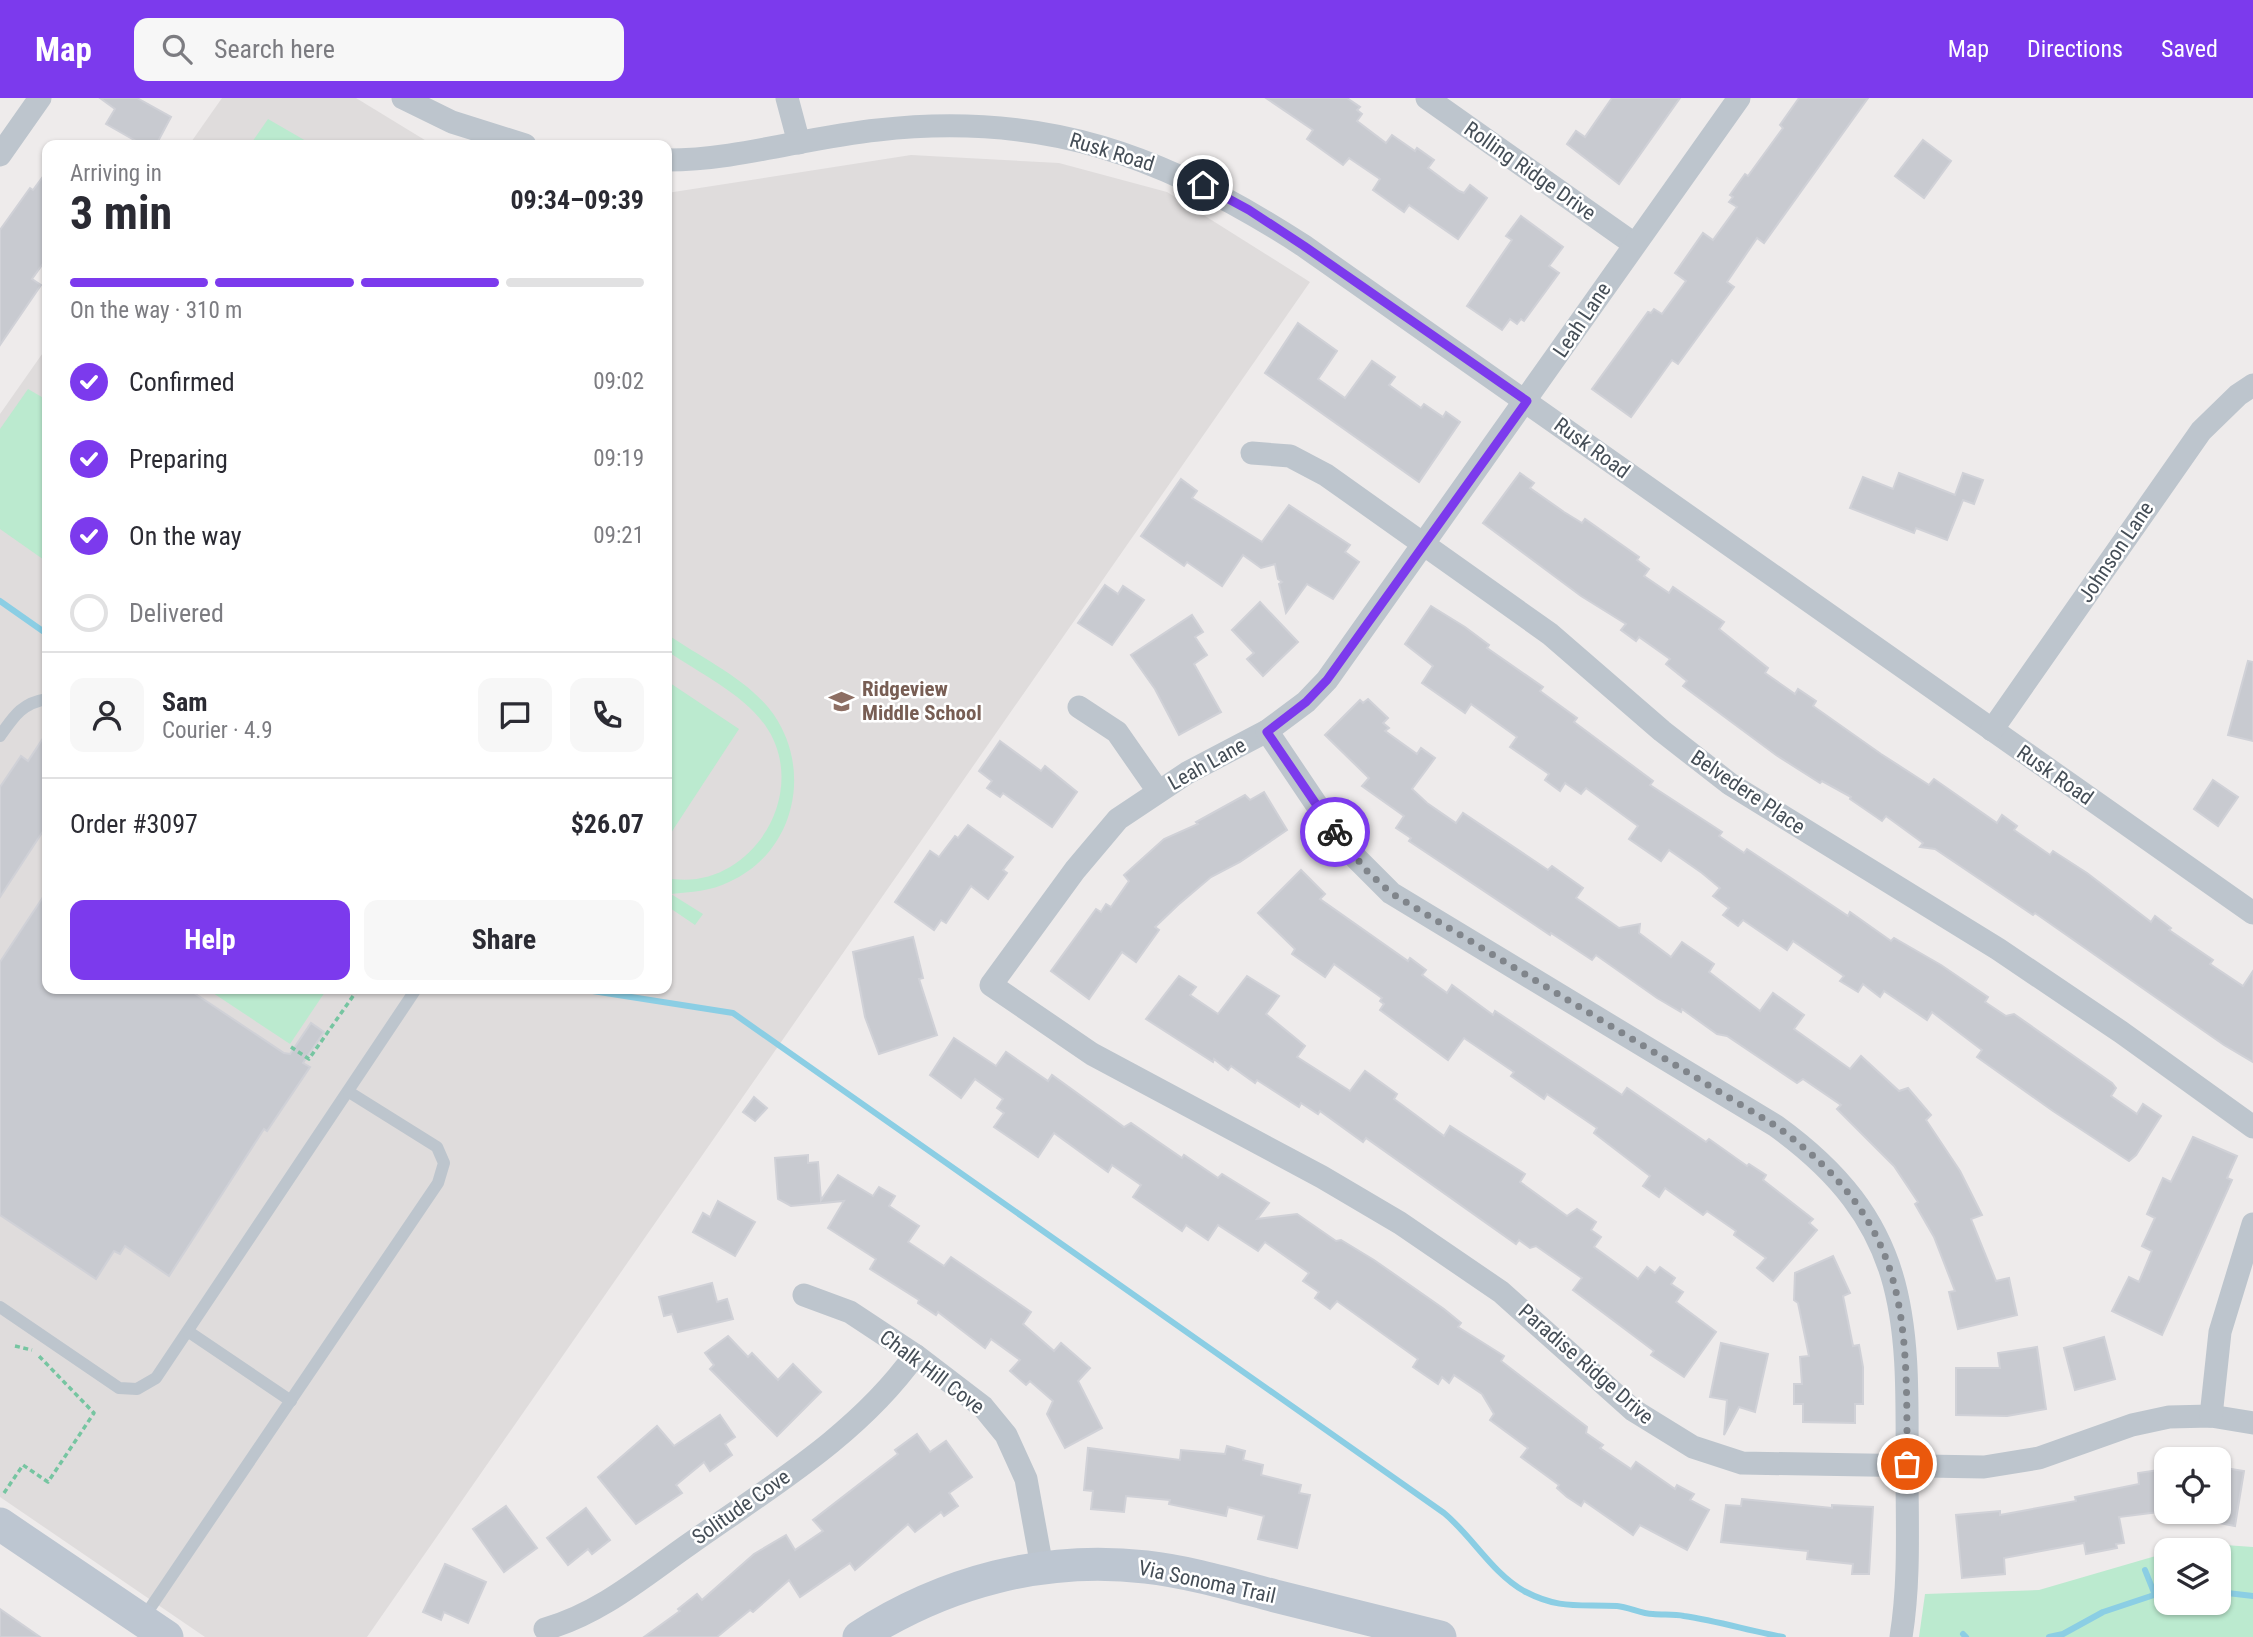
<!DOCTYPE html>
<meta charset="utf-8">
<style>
:root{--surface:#fff;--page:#f7f7f7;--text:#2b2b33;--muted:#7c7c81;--line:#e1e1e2;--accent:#7c3aed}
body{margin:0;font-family:"Roboto Condensed",sans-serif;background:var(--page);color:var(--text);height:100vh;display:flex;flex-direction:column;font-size:26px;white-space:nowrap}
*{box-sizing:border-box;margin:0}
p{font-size:23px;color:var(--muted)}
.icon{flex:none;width:38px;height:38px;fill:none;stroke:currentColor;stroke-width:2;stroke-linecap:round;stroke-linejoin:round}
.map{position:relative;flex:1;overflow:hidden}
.side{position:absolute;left:42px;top:42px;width:630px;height:854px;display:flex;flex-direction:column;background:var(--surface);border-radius:14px;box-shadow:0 2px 5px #0004}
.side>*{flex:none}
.tools{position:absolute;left:2154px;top:1349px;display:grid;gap:14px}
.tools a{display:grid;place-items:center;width:77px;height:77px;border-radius:14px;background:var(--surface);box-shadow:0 2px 5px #0004;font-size:35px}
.pin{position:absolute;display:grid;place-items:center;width:60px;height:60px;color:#fff;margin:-30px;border:4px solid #fff;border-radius:50%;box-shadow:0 2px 7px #0007}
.courier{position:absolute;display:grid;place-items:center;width:70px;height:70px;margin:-35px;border:5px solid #7c3aed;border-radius:50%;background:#fff;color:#222;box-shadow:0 2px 9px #0007}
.head em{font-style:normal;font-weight:700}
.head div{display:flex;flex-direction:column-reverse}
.head{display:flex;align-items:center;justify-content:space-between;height:119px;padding:0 28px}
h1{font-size:46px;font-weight:700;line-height:52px}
.bar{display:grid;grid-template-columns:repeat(4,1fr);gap:10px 7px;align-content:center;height:84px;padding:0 28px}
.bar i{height:9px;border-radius:5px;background:var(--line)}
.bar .active{background:var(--accent)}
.bar p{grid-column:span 4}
.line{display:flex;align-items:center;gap:18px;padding:0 28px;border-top:2px solid var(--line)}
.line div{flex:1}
.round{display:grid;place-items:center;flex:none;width:74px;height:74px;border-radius:14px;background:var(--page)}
ol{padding:0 28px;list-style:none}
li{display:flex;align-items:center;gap:21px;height:77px}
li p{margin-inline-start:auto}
li .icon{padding:7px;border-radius:50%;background:var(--accent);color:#fff;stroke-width:4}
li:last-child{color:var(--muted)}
li i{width:38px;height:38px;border:4px solid var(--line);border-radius:50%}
.cta{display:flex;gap:14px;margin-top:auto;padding:14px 28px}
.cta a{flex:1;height:80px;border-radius:14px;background:var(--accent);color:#fff;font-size:28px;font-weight:700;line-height:80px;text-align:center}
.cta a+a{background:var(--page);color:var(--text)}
header{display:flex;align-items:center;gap:42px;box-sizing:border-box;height:98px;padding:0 35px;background:var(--accent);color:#fff}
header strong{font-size:33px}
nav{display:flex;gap:38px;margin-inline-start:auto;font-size:24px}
.search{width:490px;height:63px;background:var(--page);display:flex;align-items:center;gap:18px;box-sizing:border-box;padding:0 24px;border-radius:14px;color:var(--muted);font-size:26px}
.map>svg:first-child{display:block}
.education{fill:#dfdcdc}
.green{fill:#bbeacf}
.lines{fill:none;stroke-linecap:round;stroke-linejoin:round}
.stream{stroke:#8bcee4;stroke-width:6}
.building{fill:#c8cad0;stroke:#d0d1d7;stroke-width:2}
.path{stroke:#76c5a1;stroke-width:3.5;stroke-dasharray:5 3.5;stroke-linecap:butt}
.lane{stroke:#bdc5cd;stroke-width:12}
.street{stroke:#bdc5cd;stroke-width:23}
.secondary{stroke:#bdc6d1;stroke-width:33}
.done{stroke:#80858b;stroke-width:7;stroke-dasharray:0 12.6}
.route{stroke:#7c3aed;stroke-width:9}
.labels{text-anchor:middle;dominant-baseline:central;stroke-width:5;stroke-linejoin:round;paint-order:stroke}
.street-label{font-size:21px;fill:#454e57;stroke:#fff}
.education-label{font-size:21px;font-weight:bold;fill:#785e54;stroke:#fff;text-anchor:start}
</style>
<header>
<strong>Map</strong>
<div class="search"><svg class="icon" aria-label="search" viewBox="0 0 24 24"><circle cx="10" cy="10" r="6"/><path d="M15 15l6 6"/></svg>Search here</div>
<nav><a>Map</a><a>Directions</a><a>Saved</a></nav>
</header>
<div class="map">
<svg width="2253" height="1539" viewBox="0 0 2253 1539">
<rect width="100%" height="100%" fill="#eeebeb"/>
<g class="education">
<path d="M222,0H356L433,47H189Z"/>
<path d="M911,57L1059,65L1167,94L1310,184L367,1539H205L0,1399V316L47,249V891H667V95Z"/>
</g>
<g class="green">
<path d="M268,21L313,47H250Z"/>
<path d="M28,291L47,302V464L0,431V331Z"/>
<path d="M667,536C701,560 750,582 774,617C813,674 794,755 729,784C711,793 691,794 671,796L703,816L695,827L667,808V780C749,796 813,695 765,627C742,595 699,575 667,553Z"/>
<path d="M667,583L739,631L667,741Z"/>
<path d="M207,891H327L290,946Z"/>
<path d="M2211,1446L2253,1449V1539H1919L1925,1496L2039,1492L2166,1455V1505H2219V1452H2178Z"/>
</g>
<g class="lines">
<g class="stream">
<path d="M0,503L47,536"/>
<path d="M580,891L733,915L1444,1415C1472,1438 1492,1475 1524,1493C1560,1512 1579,1506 1617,1508C1629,1509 1641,1516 1653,1516C1663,1517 1674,1516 1684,1518C1718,1523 1750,1533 1783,1539"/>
<path d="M2145,1472L2155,1497"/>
<path d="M2219,1494L2253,1498"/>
<path d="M1963,1536L1966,1539"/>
<path d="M2049,1539L2063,1536L2103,1514L2166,1493"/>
</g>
</g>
<g class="building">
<path d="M100,0H137L171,19L156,47H143L106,26L115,11Z"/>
<path d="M1266,0H1347L1360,9L1357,12L1362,16L1357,23L1386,45L1392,37L1415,53L1417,50L1434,62L1428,70L1459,93L1464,95L1470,87L1487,100L1458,141L1409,107L1404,114L1373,92L1380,81L1349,60L1343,67L1307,41L1313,32Z"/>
<path d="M1612,0H1680L1619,86L1567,46L1576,33L1585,39Z"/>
<path d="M1799,0H1868L1764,145L1757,140L1727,184L1734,189L1678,266L1672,262L1631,319L1592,291L1648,214L1651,215L1654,211L1662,216L1686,183L1675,175L1703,135L1713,142L1737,109L1729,104L1733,99L1730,97L1745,76L1748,78L1783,30L1780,27Z"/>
<path d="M1923,42L1951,63L1924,100L1895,78Z"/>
<path d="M47,73V160L32,181L41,187L0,247V132L30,90L33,92Z"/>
<path d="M1521,118L1563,149L1549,168L1559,175L1524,223L1521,221L1517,226L1510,221L1502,232L1467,208L1512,142L1506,138Z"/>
<path d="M1298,225L1337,253L1318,281L1345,300L1372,263L1395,279L1389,287L1421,310L1424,306L1443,319L1446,314L1460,324L1419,384L1265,275Z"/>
<path d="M1520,375L1534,385L1530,390L1564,414L1582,425L1585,421L1639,459L1637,462L1649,471L1644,478L1669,495L1673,489L1724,524L1719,531L1768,570L1765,575L1795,596L1798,591L1816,603L1813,608L1881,656L1929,687L1934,681L1997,725L2002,717L2017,728L2014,732L2050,757L2053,753L2087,775L2151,824L2155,818L2171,830L2169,832L2213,862L2210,866L2243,888L2253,873V964L2224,947L2035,815L2033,817L1935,751L1920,749L1923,745L1886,718L1882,723L1850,701L1851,699L1822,683L1820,685L1776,657L1683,588L1687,583L1666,566L1670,561L1639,539L1636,543L1621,532L1626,526L1581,498L1483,425Z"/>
<path d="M1899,375L1955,397L1963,375L1983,382L1974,406L1963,402L1947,442L1916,430L1914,435L1850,410L1863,379L1893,391Z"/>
<path d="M1181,381L1197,393L1192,400L1262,444L1289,407L1350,447L1345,454L1359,464L1333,501L1307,486L1286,515L1279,486L1282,484L1278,481L1275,466L1261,470L1243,457L1222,488L1187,464L1184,468L1141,438Z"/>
<path d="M1105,487L1118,496L1123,488L1144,502L1112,547L1078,525Z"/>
<path d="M1260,504L1298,544L1263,578L1247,561L1254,555L1232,532Z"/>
<path d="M1431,508L1465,529L1489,547L1487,550L1543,589L1540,593L1577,620L1574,624L1653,683L1650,687L1722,734L1719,738L1744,755L1747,751L1848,818L1850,814L1891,843L1894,840L1941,867L1988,899L1985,904L2006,918L2014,916L2112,985L2116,990L2111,998L2137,1016L2143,1006L2161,1018L2136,1057L2129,1063L2053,1013L1977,959L1982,952L1932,914L1927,922L1884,893L1880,899L1863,886L1858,894L1840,883L1844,878L1793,843L1787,852L1743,822L1738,828L1723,817L1729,810L1713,798L1720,790L1702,775L1669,752L1661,763L1629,741L1638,728L1586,690L1581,696L1565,685L1560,693L1545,682L1549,676L1510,649L1517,639L1471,606L1465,615L1422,585L1433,568L1405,546Z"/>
<path d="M1192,517L1203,534L1195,539L1207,557L1194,566L1221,614L1179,637L1155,591L1131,557Z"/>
<path d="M2248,563L2253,564V643L2228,637Z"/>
<path d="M1368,601L1388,620L1383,625L1389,630L1385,633L1417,656L1421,650L1435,660L1412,691L1427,705L1456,725L1463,715L1548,772L1552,768L1583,790L1576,800L1619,830L1640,826L1639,835L1671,859L1682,844L1714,866L1709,874L1760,913L1773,895L1804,917L1794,931L1850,971L1861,958L1899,993L1908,990L1931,1017L1926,1022L1960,1073L1982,1117L1971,1121L1996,1183L2009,1180L2017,1217L1958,1231L1949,1194L1955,1193L1934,1139L1915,1106L1918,1104L1894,1068L1837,1011L1841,1007L1803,981L1797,985L1727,938L1717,936L1682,911L1681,914L1657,900L1596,857L1592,862L1551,835L1550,837L1409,743L1411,740L1396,730L1404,718L1362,688L1369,680L1325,637L1360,602L1363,605Z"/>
<path d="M47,634V727L0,799V689L21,658L28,663Z"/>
<path d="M1000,643L1041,673L1045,668L1077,694L1052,729L1003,695L1000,699L987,690L992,683L979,673Z"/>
<path d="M2213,682L2238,699L2218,728L2194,711Z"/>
<path d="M1264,694L1287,732L1240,764L1211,779L1178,807L1155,829L1159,832L1136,864L1122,854L1089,901L1051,873L1096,811L1101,814L1106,806L1111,809L1129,783L1124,777L1164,741L1198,726L1196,724L1245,697L1250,702Z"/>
<path d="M968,727L1013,759L1003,772L1007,775L988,801L971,788L946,825L941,822L934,832L895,804L930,753L939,759L955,738L958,740Z"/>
<path d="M1301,772L1325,796L1320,801L1408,863L1410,860L1426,872L1422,877L1447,895L1452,887L1493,917L1495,913L1622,997L1627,990L1706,1044L1709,1041L1747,1068L1749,1066L1766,1077L1763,1082L1813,1121L1809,1125L1817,1132L1773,1183L1757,1170L1766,1160L1734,1137L1736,1133L1707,1113L1703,1117L1665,1090L1659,1099L1643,1088L1650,1078L1594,1035L1597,1030L1547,996L1544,1001L1511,978L1514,974L1464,940L1448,962L1380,912L1384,906L1380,903L1382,900L1334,866L1325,879L1292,856L1295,851L1258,815Z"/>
<path d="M47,793V891H188L284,955L290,956L311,925L324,934L303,965L310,969L267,1033L264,1031L169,1178L125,1148L120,1156L114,1153L96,1181L0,1117V864Z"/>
<path d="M913,839L923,880L919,881L937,937L879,956L865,919L853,854Z"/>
<path d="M1179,878L1196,889L1190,897L1218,916L1247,878L1279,898L1266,916L1305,948L1297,959L1350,993L1365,973L1397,996L1394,1001L1444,1038L1450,1028L1525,1076L1520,1084L1567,1118L1577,1111L1596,1124L1591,1132L1601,1139L1594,1149L1638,1181L1647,1169L1655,1175L1660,1169L1675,1180L1671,1186L1683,1194L1676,1204L1716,1234L1684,1279L1651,1257L1654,1253L1573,1192L1582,1180L1536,1148L1530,1150L1519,1142L1516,1146L1366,1040L1363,1044L1320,1013L1318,1016L1301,1005L1299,1009L1257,982L1255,985L1231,968L1228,972L1214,961L1213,964L1146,921Z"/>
<path d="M954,940L996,968L1006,954L1048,983L1052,977L1124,1029L1131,1025L1182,1060L1184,1057L1218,1080L1222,1076L1269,1105L1257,1121L1297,1116L1336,1143L1341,1142L1374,1162L1444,1211L1461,1225L1458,1229L1504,1258L1501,1263L1587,1329L1586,1335L1603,1347L1600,1350L1631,1371L1636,1364L1675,1391L1677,1387L1694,1396L1690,1402L1709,1412L1687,1452L1640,1427L1633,1437L1584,1403L1581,1408L1567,1399L1557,1390L1559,1387L1521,1359L1528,1350L1490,1322L1494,1316L1482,1296L1454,1277L1449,1285L1442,1279L1438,1286L1413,1269L1418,1261L1337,1203L1330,1211L1315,1200L1319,1194L1303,1183L1309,1175L1265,1144L1258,1153L1218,1127L1208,1142L1186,1127L1182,1133L1133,1099L1141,1087L1112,1067L1108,1074L1054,1035L1038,1059L994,1029L1004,1015L997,1010L1003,1001L975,981L961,1000L930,977Z"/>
<path d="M754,999L767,1010L755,1023L743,1014Z"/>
<path d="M2193,1039L2237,1058L2227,1080L2232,1082L2162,1237L2112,1213L2129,1179L2139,1184L2152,1153L2142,1148L2155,1120L2147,1116L2163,1080L2171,1084Z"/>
<path d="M808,1057V1065L818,1064L821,1102L838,1077L873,1098L879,1089L895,1098L889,1108L919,1128L908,1144L944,1168L951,1159L1031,1214L1023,1226L1054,1253L1061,1245L1090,1270L1078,1283L1102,1330L1065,1350L1047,1316L1053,1303L1030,1283L1026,1287L1010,1273L1020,1262L991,1241L985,1250L938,1214L936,1217L918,1205L919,1202L870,1171L876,1161L828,1130L844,1103L791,1108L778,1101L775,1060Z"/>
<path d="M718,1103L755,1124L735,1158L693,1134L703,1115L710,1119Z"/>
<path d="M1833,1158L1850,1195L1843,1198L1853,1248L1859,1247L1863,1269V1306H1855V1325L1803,1324V1306H1794V1286H1802L1800,1259L1809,1258L1798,1205L1794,1202L1795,1175Z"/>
<path d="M712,1185L717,1204L727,1201L733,1221L678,1234L672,1216L664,1218L659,1199Z"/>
<path d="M728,1238L748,1259L752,1255L778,1282L793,1266L821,1294L777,1338L710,1271L714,1267L705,1255Z"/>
<path d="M2104,1239L2115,1281L2075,1292L2064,1250Z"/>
<path d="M1721,1245L1768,1256L1755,1314L1739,1309L1724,1337L1727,1302L1710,1299Z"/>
<path d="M2037,1249L2046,1311L2007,1318L1956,1317V1270H2000L1998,1255Z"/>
<path d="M720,1317L735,1339L725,1346L732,1357L710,1373L704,1364L676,1387L682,1395L636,1426L598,1379L657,1328L674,1348Z"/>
<path d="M917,1336L930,1354L946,1343L972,1379L949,1395L958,1408L944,1418L941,1414L915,1434L908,1426L855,1472L850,1465L800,1499L789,1482L753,1514L750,1512L717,1539H644L680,1513L678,1511L697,1496L702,1502L754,1456L786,1437L795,1452L823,1433L813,1422L898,1356L895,1352Z"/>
<path d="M1227,1348L1245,1353L1243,1362L1263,1367L1261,1377L1301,1387L1299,1395L1310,1397L1297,1450L1258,1441L1264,1418L1228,1409L1226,1418L1169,1406L1170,1402L1126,1398L1124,1414L1091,1411L1093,1393L1084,1392L1088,1350L1180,1362L1181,1352L1225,1356Z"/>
<path d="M2219,1369L2244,1373L2235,1428L2219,1425Z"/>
<path d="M2166,1371V1413L2119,1419L2124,1445L2116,1446L2117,1450L2086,1456L2084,1445L2004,1460L2005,1476L1962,1480L1956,1417L2000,1413V1417L2076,1403L2075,1399L2139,1386L2138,1375Z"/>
<path d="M1742,1401L1832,1410V1407L1873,1409L1869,1476H1852L1853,1466L1807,1461L1808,1453L1721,1444L1726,1407L1741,1408Z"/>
<path d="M506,1408L537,1450L504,1474L473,1431Z"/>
<path d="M586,1410L610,1442L592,1456L588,1451L568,1467L547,1440Z"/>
<path d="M445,1466L486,1484L468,1525L444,1514L441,1522L423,1514Z"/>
<path d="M0,1511L40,1539H0Z"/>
</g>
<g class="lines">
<g class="path">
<path d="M291,949L309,961L358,891"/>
<path d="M15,1248L32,1252"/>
<path d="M4,1395L23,1367L48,1384L94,1315L38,1257"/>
</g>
<g class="lane">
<path d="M0,638C14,618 22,605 47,601"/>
<path d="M0,1209L119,1290L137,1291L156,1280L416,891"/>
<path d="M189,1234L291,1303"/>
<path d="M142,1522L438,1085L444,1065L437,1049L349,994"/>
</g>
<g class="street">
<path d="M403,0L452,24L525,47"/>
<path d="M787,0L799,45"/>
<path d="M1427,0L1634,146"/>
<path d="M1739,0L1327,582L1306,604L1267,633L1187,675L1118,721L1075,772L991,887L1092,956L1322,1079L1400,1125L1501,1194L1633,1312L1693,1349L1742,1365L1984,1369L2039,1360L2132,1327L2169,1319L2211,1318L2253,1325"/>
<path d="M0,57L40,0"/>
<path d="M667,62C738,62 807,39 878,32C1044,13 1166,58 1304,148L2253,815"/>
<path d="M1252,355L1290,358L1326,377L1550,536L1662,633L1730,686L1998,851L2121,934L2253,1029"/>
<path d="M1079,609L1117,634L1158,693"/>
<path d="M1992,632L2201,333L2238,297L2253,287"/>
<path d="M1267,633L1345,749L1391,795L1776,1028C1910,1125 1908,1218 1907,1370C1907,1426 1910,1483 1901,1539"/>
<path d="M804,1197L850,1214L915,1257L983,1309L1006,1337L1026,1381L1042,1469"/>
<path d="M2211,1318L2220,1234L2253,1126"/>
<path d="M545,1531C600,1516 645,1477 691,1445C770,1389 858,1337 915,1257"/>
</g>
<g class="secondary">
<path d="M0,1426L167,1539"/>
<path d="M859,1539C944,1484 1044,1457 1146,1469C1190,1474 1233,1487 1275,1498C1330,1512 1385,1525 1440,1539"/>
</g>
</g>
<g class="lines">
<path class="done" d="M1335,734L1368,774L1391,795L1776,1028C1909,1125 1907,1214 1907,1366"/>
<path class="route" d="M1203,87L1249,112L1304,148L1527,303L1327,582L1306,604L1267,634L1335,734"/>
</g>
<defs>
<symbol id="school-bare" viewBox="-9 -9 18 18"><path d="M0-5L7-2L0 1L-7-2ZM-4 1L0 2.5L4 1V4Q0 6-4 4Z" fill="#8d6e63" stroke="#fff" stroke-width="2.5" paint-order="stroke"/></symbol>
</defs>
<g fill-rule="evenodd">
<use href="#school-bare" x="824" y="586" width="35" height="35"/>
</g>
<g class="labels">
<g class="street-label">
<text transform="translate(1112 54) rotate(17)">Rusk Road</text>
<text transform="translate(1530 73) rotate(35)">Rolling Ridge Drive</text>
<text transform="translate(1582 222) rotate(-56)">Leah Lane</text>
<text transform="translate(1592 350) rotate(36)">Rusk Road</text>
<text transform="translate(2116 454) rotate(-56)">Johnson Lane</text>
<text transform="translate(1207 666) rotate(-29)">Leah Lane</text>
<text transform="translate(2055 677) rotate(35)">Rusk Road</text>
<text transform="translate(1748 694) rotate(34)">Belvedere Place</text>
<text transform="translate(1586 1266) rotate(41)">Paradise Ridge Drive</text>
<text transform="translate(932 1274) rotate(37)">Chalk Hill Cove</text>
<text transform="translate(741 1409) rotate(-35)">Solitude Cove</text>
<text transform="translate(1207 1484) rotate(12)">Via Sonoma Trail</text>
</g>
<g class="education-label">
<text x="862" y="591">Ridgeview<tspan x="862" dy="24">Middle School</tspan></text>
</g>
</g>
</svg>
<div class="tools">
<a><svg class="icon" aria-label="locate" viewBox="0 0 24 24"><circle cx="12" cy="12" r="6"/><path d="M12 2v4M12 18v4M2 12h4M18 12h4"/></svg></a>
<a><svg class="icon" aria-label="layers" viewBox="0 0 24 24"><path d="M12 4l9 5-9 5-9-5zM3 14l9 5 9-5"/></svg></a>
</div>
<div class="pin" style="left:1907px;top:1366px;background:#ea580c"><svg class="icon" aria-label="bag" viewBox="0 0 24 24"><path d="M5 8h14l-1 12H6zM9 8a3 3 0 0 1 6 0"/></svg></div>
<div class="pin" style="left:1203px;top:87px;background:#1f2937"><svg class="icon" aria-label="home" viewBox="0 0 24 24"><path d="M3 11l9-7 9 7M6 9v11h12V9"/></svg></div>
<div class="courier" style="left:1335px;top:734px"><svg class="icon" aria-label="bike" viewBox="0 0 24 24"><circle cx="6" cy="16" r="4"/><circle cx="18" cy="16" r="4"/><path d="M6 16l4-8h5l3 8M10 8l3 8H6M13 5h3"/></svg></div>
<section class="side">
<div class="head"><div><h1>3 min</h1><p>Arriving in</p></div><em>09:34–09:39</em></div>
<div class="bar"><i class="active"></i><i class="active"></i><i class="active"></i><i></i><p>On the way · 310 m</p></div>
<ol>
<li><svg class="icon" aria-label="check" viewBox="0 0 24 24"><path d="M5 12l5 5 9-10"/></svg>Confirmed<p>09:02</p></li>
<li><svg class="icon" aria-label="check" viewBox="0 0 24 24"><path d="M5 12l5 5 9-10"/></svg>Preparing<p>09:19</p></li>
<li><svg class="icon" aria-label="check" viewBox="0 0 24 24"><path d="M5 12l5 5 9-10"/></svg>On the way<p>09:21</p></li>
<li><i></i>Delivered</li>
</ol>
<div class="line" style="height:126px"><a class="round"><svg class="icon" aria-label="person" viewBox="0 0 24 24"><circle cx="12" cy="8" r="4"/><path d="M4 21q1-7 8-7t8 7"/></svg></a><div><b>Sam</b><p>Courier · 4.9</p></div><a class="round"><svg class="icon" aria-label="chat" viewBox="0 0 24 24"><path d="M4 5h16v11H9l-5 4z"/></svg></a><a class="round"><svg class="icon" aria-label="phone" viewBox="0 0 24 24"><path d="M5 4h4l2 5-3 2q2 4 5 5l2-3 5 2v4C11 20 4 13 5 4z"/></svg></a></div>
<div class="line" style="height:91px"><div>Order #3097</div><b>$26.07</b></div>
<div class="cta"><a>Help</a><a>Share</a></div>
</section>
</div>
